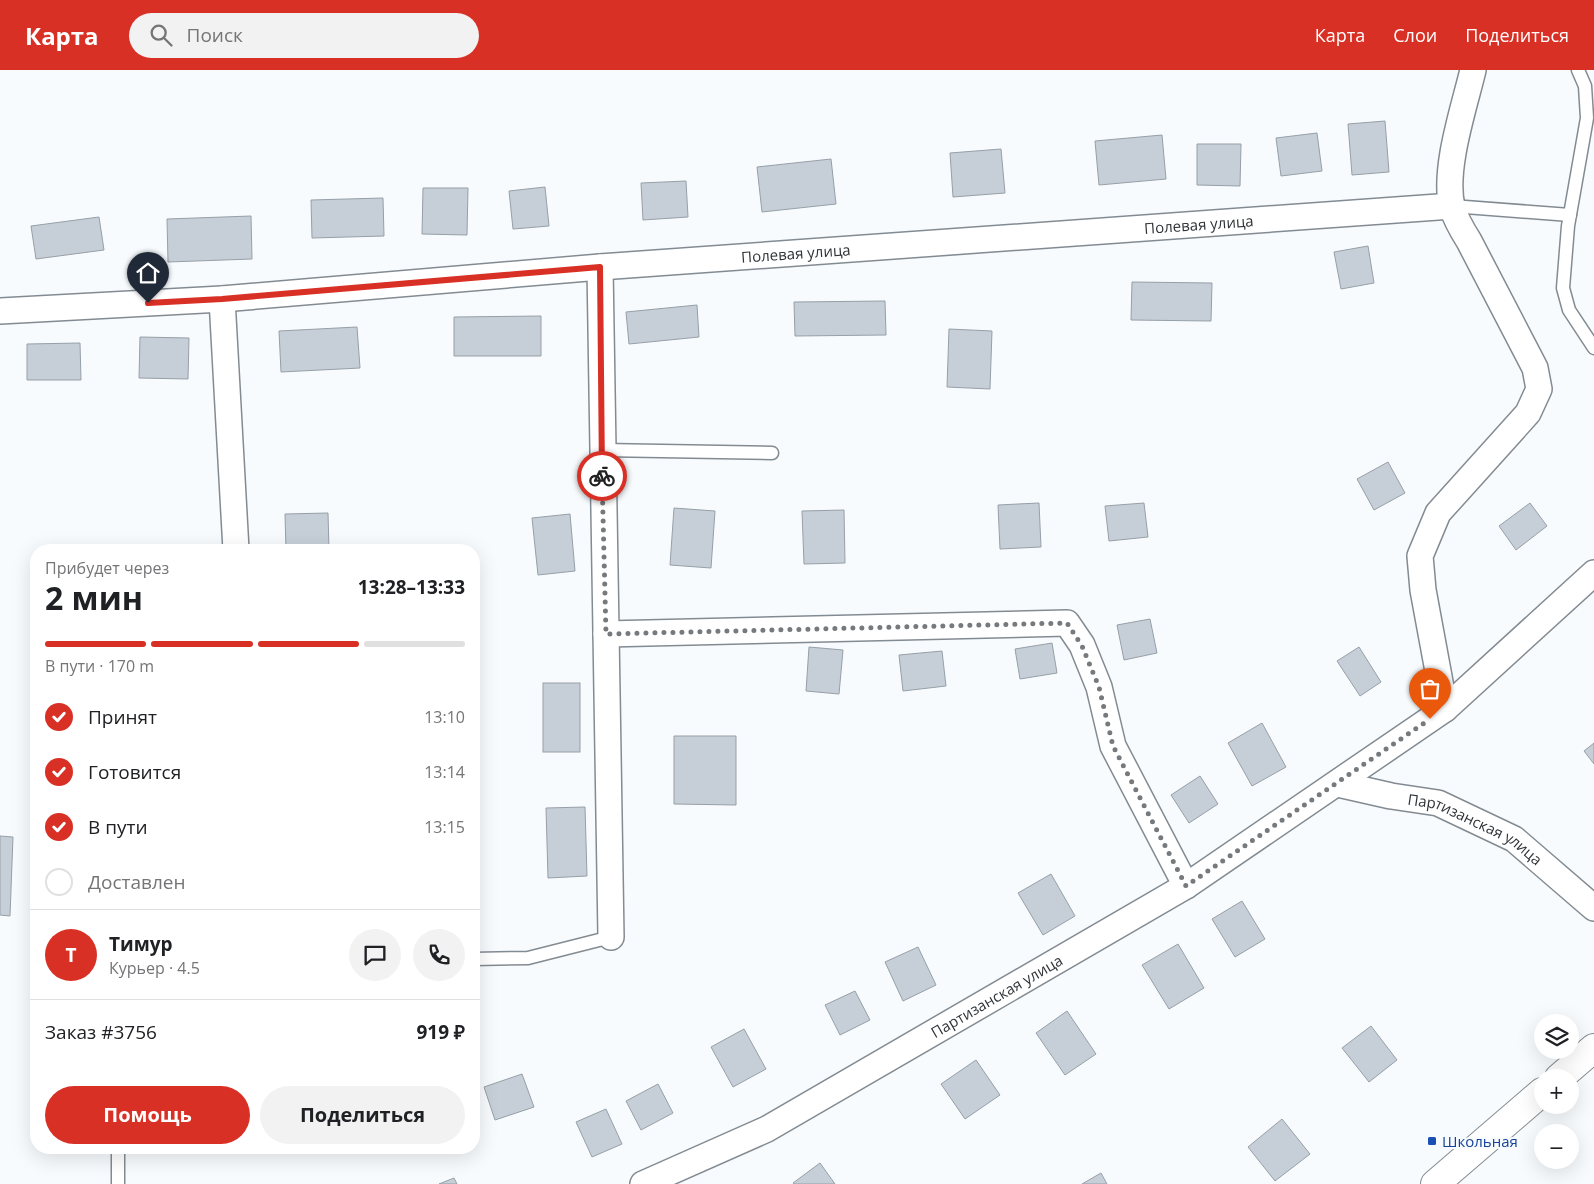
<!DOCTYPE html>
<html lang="ru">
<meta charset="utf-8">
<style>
:root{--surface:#fff;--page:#f2f2f2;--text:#202124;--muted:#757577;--line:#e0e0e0;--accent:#d93025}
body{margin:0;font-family:"Open Sans",sans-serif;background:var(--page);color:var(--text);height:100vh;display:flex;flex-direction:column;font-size:19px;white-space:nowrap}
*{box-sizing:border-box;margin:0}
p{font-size:16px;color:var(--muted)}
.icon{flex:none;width:28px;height:28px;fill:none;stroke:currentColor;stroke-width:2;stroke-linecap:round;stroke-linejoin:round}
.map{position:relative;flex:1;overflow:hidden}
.panel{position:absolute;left:30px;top:474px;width:450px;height:610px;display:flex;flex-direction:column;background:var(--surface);border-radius:20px;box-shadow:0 5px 20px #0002}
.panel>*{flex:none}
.buttons{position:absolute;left:1534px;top:944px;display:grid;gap:10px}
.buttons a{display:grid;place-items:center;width:45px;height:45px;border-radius:50%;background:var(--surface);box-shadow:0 5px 20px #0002;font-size:25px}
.pin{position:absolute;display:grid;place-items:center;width:42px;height:42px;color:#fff;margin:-51px -21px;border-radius:50% 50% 50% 0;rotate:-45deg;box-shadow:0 0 5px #0007}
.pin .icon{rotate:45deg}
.courier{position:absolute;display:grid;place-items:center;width:50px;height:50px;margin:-25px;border:4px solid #d93025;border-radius:50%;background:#fff;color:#222;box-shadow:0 1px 6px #0007}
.overview em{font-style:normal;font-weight:700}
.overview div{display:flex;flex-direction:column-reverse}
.overview{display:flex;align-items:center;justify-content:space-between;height:85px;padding:0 15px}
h1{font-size:32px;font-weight:700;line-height:38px}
.bar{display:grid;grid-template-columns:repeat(4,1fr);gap:8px 5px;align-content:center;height:60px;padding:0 15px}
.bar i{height:6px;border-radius:4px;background:var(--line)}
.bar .current{background:var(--accent)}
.bar p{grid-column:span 4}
.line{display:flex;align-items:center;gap:12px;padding:0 15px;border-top:1px solid var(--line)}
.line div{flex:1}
.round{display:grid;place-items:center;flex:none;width:52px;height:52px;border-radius:26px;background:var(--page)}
ol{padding:0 15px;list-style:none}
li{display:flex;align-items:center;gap:15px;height:55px}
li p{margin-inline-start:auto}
li .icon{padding:5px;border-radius:50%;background:var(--accent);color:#fff;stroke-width:4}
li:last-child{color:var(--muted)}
li i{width:28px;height:28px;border:2px solid var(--line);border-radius:50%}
.primary-button{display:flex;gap:10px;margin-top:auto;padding:10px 15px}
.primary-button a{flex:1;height:58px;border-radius:30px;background:var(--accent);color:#fff;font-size:20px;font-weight:700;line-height:58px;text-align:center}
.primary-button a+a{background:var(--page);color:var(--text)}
header{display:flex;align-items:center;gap:30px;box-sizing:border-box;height:70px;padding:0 25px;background:var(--accent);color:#fff}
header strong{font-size:24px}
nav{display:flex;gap:28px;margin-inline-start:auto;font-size:18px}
.search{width:350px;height:45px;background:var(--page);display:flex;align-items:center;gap:12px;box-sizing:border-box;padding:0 18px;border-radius:28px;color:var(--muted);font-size:19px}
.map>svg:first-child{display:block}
.building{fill:#c6cfd7;stroke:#979fa7}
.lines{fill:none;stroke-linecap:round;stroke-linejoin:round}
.lane-casing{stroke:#838b92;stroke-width:15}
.street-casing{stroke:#838b92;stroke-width:28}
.highway-casing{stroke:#838b92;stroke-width:30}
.lane{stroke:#fff;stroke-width:12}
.street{stroke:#fff;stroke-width:25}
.highway{stroke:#fff;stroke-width:28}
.done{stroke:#767a7d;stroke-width:5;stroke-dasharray:0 9}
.route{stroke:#d93025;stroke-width:6}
.transit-dot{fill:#1a4fb4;stroke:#f7fbfe;stroke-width:2}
.labels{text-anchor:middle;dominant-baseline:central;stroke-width:4;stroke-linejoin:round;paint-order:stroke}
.street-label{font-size:15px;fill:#313437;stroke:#f7fbfe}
.transit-label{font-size:15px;fill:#164399;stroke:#f7fbfe;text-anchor:start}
</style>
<header>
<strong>Карта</strong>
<div class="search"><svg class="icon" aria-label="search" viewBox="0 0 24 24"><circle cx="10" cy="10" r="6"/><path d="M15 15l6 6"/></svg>Поиск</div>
<nav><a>Карта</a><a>Слои</a><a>Поделиться</a></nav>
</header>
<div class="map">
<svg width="1594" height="1114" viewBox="0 0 1594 1114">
<rect width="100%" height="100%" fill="#f7fbfe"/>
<g class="building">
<path d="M1385,51L1389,102L1352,105L1348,54Z"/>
<path d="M1317,63L1322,101L1281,106L1276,68Z"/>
<path d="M1162,65L1166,109L1099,115L1095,71Z"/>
<path d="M1197,74H1241L1240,116L1197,115Z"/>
<path d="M1001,79L1005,123L953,127L950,83Z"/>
<path d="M831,89L836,134L762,142L757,97Z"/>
<path d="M686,111L688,147L643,150L641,113Z"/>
<path d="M545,117L549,156L513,159L509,121Z"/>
<path d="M423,118H468L467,165L422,164Z"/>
<path d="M383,128L384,166L312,168L311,130Z"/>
<path d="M251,146L252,189L168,192L167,149Z"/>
<path d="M99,147L104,180L36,189L31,156Z"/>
<path d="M1368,176L1374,213L1341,219L1334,182Z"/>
<path d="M1132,212L1212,213L1211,251L1131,250Z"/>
<path d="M885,231L886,265L795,266L794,232Z"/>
<path d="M697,235L699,267L629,274L626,242Z"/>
<path d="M541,246V286H454V247Z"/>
<path d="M357,257L360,298L281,302L279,261Z"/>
<path d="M949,259L992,261L990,319L947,317Z"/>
<path d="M140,267L189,268L188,309L139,308Z"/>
<path d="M80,273L81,310H27V274Z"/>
<path d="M1388,392L1405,423L1374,440L1357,409Z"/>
<path d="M1039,433L1041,477L1000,479L998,435Z"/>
<path d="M1144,433L1148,467L1109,471L1105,436Z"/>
<path d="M1530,433L1547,456L1516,480L1499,456Z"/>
<path d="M674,438L715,441L711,498L670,495Z"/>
<path d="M844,440L845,493L804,494L802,441Z"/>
<path d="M328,443L329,480H286L285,444Z"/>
<path d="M570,444L575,501L538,505L532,448Z"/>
<path d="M1150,549L1157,583L1124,590L1117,555Z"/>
<path d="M1052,573L1057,603L1020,609L1015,579Z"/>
<path d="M809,577L843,580L839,624L806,621Z"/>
<path d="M1359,577L1381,612L1360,626L1337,591Z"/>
<path d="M942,581L946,616L903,621L899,585Z"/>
<rect x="543" y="613" width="37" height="69"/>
<path d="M1262,653L1286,697L1252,716L1228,673Z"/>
<path d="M674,666H736V735L674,734Z"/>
<path d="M1594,673V694L1584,681Z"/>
<path d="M1200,706L1218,734L1189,753L1171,725Z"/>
<path d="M585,737L587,806L548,808L546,738Z"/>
<path d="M0,766L13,767L10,846L0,845Z"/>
<path d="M1051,804L1075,846L1043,865L1018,823Z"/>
<path d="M1242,831L1265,869L1235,887L1212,849Z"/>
<path d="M1178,874L1204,918L1169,939L1142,895Z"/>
<path d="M918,877L936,915L903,931L885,892Z"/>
<path d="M855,921L870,950L840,965L825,935Z"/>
<path d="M1067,941L1096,984L1065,1005L1036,963Z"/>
<path d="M1371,956L1397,990L1369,1012L1342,978Z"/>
<path d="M744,959L766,999L733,1017L711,977Z"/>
<path d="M976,990L1000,1025L965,1049L941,1014Z"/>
<path d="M522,1004L534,1037L495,1050L484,1017Z"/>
<path d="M658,1014L673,1043L641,1060L626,1031Z"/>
<path d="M606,1039L622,1074L592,1087L576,1052Z"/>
<path d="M1282,1049L1310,1084L1275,1111L1248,1077Z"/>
<path d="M820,1093L835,1114H794L793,1113Z"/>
<path d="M1101,1103L1107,1114H1082Z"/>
<path d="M454,1108L457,1114H439Z"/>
</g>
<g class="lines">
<defs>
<g id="lane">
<path d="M1578,0L1585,16L1587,48L1568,156L1563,218L1569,240L1594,278"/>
<path d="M1452,136L1570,145"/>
<path d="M602,380L772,383"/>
<path d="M474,889L528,888L611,867"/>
<path d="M118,1078V1114"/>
</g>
<g id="street">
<path d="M600,197L611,867"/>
<path d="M222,229L236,480"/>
<path id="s1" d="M0,241L222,229L600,197L1452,136"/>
<path d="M606,564L1067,553L1082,575L1099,617L1113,676L1186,816"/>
<path d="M1445,639L1423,520L1420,486L1438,443L1528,343L1539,319L1535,298L1469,171C1462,160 1456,150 1452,137C1443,99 1464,38 1473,0"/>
<path id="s2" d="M1338,714L1391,726L1438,733L1514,769L1594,838"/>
<path id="s3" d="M643,1114L767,1059L1186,816L1445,639L1594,503"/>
</g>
<g id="highway">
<path d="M1559,1008L1594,978"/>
<path d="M1435,1114L1542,1022"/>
</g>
</defs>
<use href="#lane" class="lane-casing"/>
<use href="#street" class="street-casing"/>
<use href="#highway" class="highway-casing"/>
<use href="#lane" class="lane"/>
<use href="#street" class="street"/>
<use href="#highway" class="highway"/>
</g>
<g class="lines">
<path class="done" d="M602,406L606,564L1067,553L1082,576L1099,617L1113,676L1186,816L1430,649"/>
<path class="route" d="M148,233L222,229L600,197L602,406"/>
</g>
<rect class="transit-dot" x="1427" y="1066" width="10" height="10" rx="2.5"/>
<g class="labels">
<g class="street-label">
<text stroke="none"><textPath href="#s1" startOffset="1202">Полевая улица</textPath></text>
<text stroke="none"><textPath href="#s1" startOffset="798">Полевая улица</textPath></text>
<text stroke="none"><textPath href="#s2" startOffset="146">Партизанская улица</textPath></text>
<text stroke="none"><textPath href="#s3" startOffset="401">Партизанская улица</textPath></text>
</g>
<g class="transit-label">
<text x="1442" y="1071">Школьная</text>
</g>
</g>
</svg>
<div class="buttons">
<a><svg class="icon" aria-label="layers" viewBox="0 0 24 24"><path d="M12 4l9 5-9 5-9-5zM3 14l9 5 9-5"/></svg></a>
<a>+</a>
<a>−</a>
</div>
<div class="pin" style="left:1430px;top:649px;background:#ea580c"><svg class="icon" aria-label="bag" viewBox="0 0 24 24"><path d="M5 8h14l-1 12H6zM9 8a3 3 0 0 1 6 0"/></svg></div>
<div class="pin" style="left:148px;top:233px;background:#1f2937"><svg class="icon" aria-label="home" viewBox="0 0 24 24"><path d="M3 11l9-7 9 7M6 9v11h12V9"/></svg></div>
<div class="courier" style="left:602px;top:406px"><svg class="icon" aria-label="bike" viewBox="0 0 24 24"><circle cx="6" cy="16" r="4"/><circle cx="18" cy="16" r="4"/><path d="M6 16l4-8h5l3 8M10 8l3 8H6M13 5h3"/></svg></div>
<section class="panel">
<div class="overview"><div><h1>2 мин</h1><p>Прибудет через</p></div><em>13:28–13:33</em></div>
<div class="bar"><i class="current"></i><i class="current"></i><i class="current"></i><i></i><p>В пути · 170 m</p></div>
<ol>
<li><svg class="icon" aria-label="check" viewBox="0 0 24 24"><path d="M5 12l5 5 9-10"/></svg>Принят<p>13:10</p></li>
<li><svg class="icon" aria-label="check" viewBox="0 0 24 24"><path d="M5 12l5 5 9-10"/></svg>Готовится<p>13:14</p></li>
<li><svg class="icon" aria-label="check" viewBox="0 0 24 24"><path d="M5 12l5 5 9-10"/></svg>В пути<p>13:15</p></li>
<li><i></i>Доставлен</li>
</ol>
<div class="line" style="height:90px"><b class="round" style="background:var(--accent);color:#fff">Т</b><div><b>Тимур</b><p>Курьер · 4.5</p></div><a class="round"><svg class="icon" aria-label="chat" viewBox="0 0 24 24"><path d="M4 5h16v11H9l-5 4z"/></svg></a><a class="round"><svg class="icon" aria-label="phone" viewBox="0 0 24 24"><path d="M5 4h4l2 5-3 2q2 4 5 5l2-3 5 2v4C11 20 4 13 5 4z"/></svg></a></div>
<div class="line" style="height:65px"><div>Заказ #3756</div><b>919 ₽</b></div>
<div class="primary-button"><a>Помощь</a><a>Поделиться</a></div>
</section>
</div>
